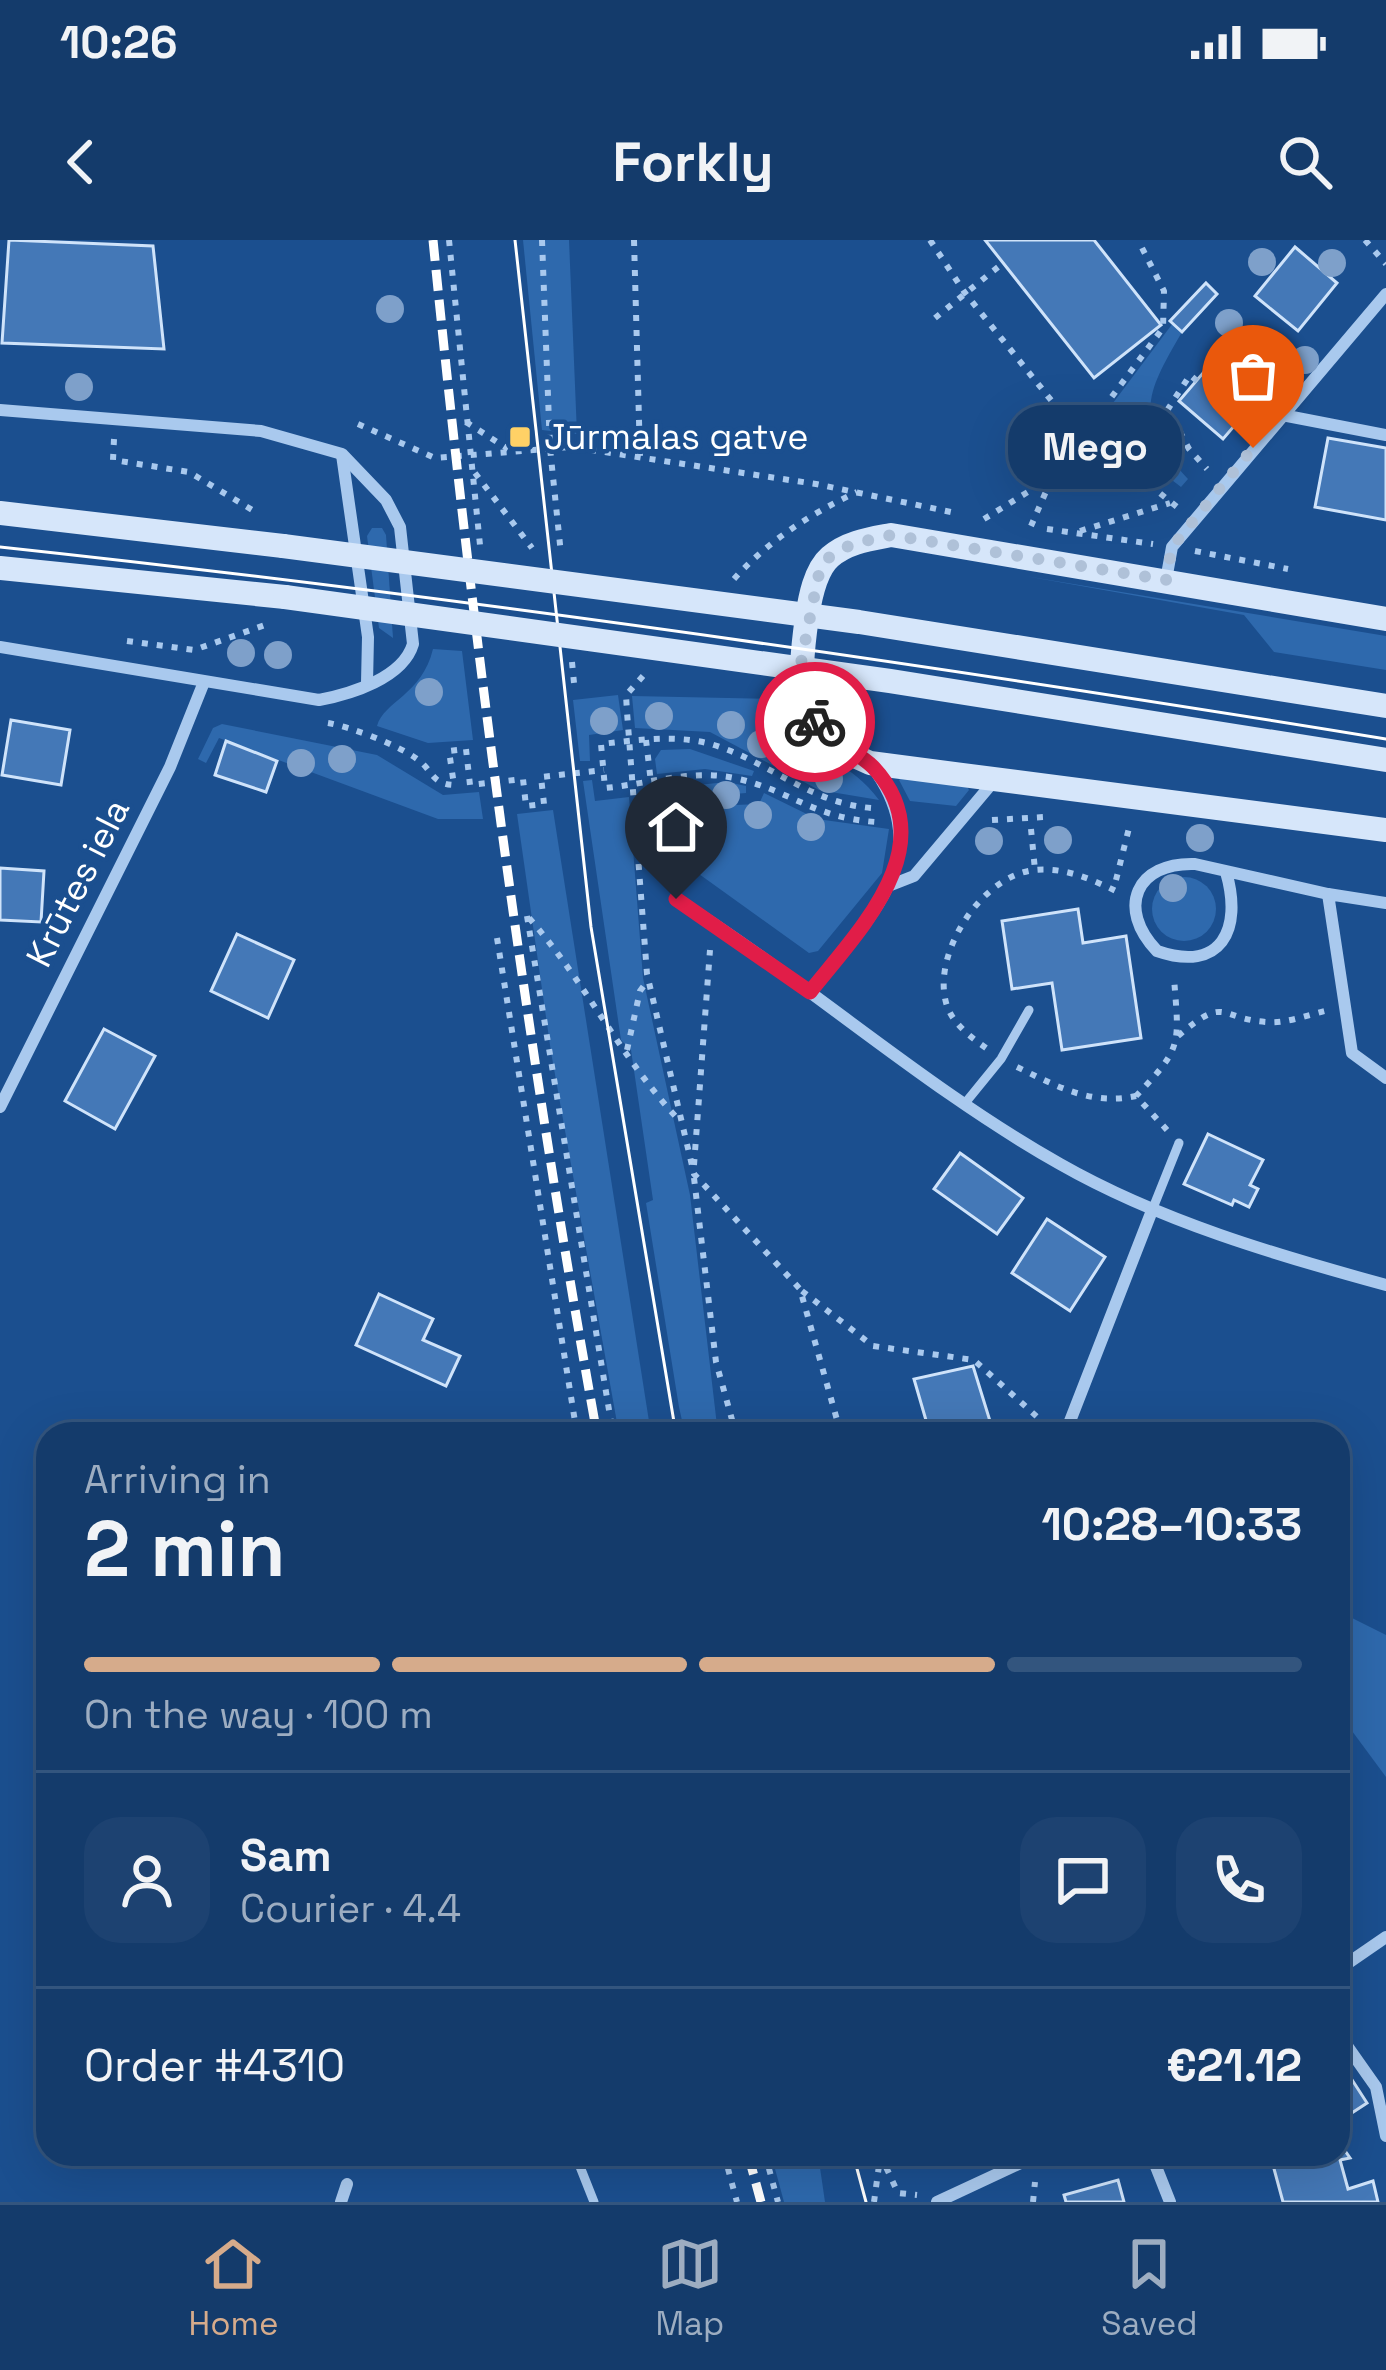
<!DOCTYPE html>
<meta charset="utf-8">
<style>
:root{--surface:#143b6b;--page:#1d4271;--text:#f1f3f6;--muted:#9dadc1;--line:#33557e;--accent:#d6ab8b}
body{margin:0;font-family:"Space Grotesk",sans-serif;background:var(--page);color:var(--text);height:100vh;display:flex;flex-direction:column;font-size:45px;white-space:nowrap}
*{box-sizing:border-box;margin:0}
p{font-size:39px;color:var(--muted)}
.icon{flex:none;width:66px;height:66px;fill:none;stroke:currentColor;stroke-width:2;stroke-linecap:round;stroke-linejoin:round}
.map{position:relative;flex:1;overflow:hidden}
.details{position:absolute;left:36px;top:1182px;width:1314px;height:744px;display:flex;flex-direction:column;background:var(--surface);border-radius:36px;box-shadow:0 12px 48px #0002,0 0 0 3px var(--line)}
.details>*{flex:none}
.pin{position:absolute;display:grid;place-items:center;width:102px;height:102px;color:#fff;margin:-123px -51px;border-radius:50% 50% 50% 0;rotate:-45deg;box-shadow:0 0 12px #0007}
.pin .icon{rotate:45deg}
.courier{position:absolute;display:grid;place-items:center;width:120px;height:120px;margin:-60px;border:9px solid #e11d48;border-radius:50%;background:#fff;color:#222;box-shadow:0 3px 15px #0007}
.bubble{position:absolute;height:84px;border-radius:36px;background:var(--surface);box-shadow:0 12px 48px #0002,0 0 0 3px var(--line);font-size:39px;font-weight:700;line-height:84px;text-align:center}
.summary em{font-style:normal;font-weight:700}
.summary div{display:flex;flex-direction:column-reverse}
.summary{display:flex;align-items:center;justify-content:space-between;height:204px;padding:0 48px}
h1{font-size:78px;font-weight:700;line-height:90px}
.bar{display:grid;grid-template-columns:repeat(4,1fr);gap:18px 12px;align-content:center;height:144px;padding:0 48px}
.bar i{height:15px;border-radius:9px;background:var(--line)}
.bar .active{background:var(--accent)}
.bar p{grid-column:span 4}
.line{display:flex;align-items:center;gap:30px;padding:0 48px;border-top:3px solid var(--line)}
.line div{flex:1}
.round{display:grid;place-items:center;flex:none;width:126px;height:126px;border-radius:36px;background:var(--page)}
.status{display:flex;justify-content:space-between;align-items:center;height:84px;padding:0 60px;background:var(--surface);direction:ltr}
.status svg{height:33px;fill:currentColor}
header{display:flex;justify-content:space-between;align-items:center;height:156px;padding:0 48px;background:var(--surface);font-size:54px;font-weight:700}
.tab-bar{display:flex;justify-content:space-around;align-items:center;height:168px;border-top:3px solid var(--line);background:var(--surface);font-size:33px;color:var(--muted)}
.tab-bar a{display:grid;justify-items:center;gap:6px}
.tab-bar .active{color:var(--accent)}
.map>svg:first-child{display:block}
.green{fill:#2e69ad}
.building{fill:#4478b7;stroke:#cfe3fa;stroke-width:3}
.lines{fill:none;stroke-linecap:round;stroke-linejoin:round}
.path{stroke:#a9c9ee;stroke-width:6;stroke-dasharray:6 9;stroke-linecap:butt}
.lane{stroke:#a9c9ee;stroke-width:9}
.street{stroke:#a9c9ee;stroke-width:12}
.secondary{stroke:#d6e6fa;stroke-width:24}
.tram{stroke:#fff;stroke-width:3}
.rail{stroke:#fff;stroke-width:9;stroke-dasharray:21 9;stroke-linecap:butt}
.secondary-bridge{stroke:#d6e6fa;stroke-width:24}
.tree{fill:#7ea0ca}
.done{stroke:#afc1d8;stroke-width:12;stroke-dasharray:0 21.6}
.route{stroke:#e11d48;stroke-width:15}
.poi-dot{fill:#ffd166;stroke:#1b4f8f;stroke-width:4.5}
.labels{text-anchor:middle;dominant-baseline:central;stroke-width:9;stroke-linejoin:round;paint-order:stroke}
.poi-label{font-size:36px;fill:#fff;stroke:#1b4f8f;text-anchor:start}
.street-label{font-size:36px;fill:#fff;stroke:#1b4f8f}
</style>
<div class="status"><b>10:26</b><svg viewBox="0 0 49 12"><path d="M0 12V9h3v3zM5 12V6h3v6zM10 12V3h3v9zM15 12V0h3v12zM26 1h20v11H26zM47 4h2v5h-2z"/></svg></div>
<header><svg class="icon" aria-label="back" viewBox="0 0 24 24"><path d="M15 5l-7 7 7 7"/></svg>Forkly<svg class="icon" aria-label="search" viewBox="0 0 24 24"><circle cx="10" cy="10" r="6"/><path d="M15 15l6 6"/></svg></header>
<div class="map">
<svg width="1386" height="1962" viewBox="0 0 1386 1962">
<rect width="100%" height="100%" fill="#1b4f8f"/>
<g class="green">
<path d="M523,0H569L577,194L542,190Z"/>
<path d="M1173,83L1182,92C1144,157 1134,179 1188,239L1181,247L1098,183Z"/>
<path d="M372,288H382L386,295L393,398L379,388L367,296Z"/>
<path d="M1025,336L1386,396V430L1274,412L1244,375Z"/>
<path d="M433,409L462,411L473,500L428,503L377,486C384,461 422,455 433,409Z"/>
<path d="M618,455L623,490L589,495L590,521H580L573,460Z"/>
<path d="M632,456L778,459C806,522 844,513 879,560L819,550L710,492L635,488Z"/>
<path d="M222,484L377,515L443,555L479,552L483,579H438L219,498L206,523L198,519L213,488Z"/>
<path d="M690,509L754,531L752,536L705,529L657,534L655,519L661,510Z"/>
<path d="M902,537L967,546L969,550L956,566L910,561L899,540Z"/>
<path d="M592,540L595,561L629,557L643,738L690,955L718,1194H685L679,1167L646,963L653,960L631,810L621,800L583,541Z"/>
<path d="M727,542L746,546V553L734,554L735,565L759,564L764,553L817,579L889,589L882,633L818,711L809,713L667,611L661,577L672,575L668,548Z"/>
<path d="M553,570L651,1194H619L551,812L517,574Z"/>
<circle cx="1184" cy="669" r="32"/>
<path d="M1338,1371L1386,1395V1537L1338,1472Z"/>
<path d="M771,1914H818L825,1962H784Z"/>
</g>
<g class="building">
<path d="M9,0L153,6L164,109L2,103Z"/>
<path d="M985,0H1094L1161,85L1094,138Z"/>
<path d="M1295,7L1337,43L1298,91L1255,56Z"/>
<path d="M1206,43L1217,54L1182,92L1170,81Z"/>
<path d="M1227,105L1271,143L1223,199L1179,161Z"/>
<path d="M1328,198L1386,208V280L1315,267Z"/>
<path d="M11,480L70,490L61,545L2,535Z"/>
<path d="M226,501L277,521L266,552L215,535Z"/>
<path d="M0,628L44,631L41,682L0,680Z"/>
<path d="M1078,669L1083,703L1126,696L1141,798L1062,810L1052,743L1012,749L1002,681Z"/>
<path d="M237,694L294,720L268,778L211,751Z"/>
<path d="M104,789L155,816L115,889L65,861Z"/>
<path d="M1208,894L1263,920L1250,945L1258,949L1249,967L1234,960L1232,965L1184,944Z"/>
<path d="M960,913L1023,958L997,994L934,949Z"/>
<path d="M1047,979L1105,1017L1070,1071L1012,1033Z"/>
<path d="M379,1054L433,1079L423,1100L460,1116L446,1146L356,1105Z"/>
<path d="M973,1126L994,1194H930L914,1139Z"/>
<path d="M1338,1818L1367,1863L1338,1882Z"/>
<path d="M1339,1902L1350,1918L1340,1920L1348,1949L1373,1941L1378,1962H1283L1270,1914H1338Z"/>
<path d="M921,1914H951L926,1924Z"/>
<path d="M1118,1940L1124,1962H1066L1064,1955Z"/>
</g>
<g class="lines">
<g class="path">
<path d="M449,0L480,305"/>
<path d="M542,0L550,208L561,314"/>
<path d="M634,0L640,216"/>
<path d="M930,0L965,53L1063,175L1177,267"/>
<path d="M1365,0L1386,24"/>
<path d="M935,78L1003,23"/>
<path d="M1197,141L1190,135L1168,169L1189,209L1207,229"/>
<path d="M466,182L508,209"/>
<path d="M358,184L435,218L571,207L816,244L951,272"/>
<path d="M114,199L113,220L189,232L254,271"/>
<path d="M475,233L532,308"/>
<path d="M984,279L1052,237L1163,88L1164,51L1138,0"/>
<path d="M1031,286L1051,240"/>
<path d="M1047,289L1153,304"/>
<path d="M1080,291L1170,263"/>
<path d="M1195,311L1288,329"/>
<path d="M734,339C768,301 810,274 857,252"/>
<path d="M127,401L194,410L265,385"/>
<path d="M572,422L574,443"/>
<path d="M643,436L626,455L627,472L647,734L694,934L800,1049L841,1194"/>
<path d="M328,483C351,487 398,505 417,519C433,530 431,544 454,545L449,511L466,509L470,545L523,539L526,566L544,564L541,537L604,530"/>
<path d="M646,500L663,645"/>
<path d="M871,568C810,563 771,523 714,505C679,494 637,500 601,504L605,548C648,544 691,529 734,538C788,549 813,578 876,582"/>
<path d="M992,580L1044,577"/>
<path d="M1031,589L1035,630"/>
<path d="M1116,640L1130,584"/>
<path d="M527,676L613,1194"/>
<path d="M529,678C585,741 620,817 678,879"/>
<path d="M497,698L577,1194"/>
<path d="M1178,796C1227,754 1218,779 1267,782C1284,784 1308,775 1325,771"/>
<path d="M986,808C968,795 949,781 945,758C935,709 983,635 1035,630C1064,627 1091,639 1116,651"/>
<path d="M627,810L640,751L648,740"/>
<path d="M1017,827C1056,846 1092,866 1136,856"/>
<path d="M1167,890L1136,856C1183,807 1179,805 1174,738"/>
<path d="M694,925L710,710"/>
<path d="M694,938L716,1122L736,1194"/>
<path d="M802,1051L873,1106L974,1120L1045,1184"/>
<path d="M724,1914L737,1962"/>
<path d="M765,1914L778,1962"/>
<path d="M880,1914L898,1953L917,1955"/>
<path d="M874,1962L880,1918"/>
<path d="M1033,1962L1035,1942"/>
</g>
<g class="lane">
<path d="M966,862L1001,819L1029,770"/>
<path d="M1153,968L1179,903"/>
<path d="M575,1914L594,1962"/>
</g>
<g class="street">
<path d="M0,170L261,191L342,214L386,260L400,287L413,404C403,438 351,454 319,460L0,407"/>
<path d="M1282,175L1386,195"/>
<path d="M342,215L368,397L367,443"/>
<path d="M1166,340L1172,307L1386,54"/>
<path d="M1226,632C1243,690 1221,733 1157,711C1116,668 1136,622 1195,624L1328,654"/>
<path d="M891,645L914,636L994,541"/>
<path d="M676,659C807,742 925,848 1060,924C1160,981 1276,1015 1386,1045"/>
<path d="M1386,663L1328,654L1352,813L1386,838"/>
<path d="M810,752C867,679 940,619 872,526"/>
<path d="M0,867L170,527L204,442"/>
<path d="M1065,1194L1153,968"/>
<path d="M1338,1730L1386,1697"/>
<path d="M1338,1793L1376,1847L1386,1896"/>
<path d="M1151,1914L1170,1962"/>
<path d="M341,1962L347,1944"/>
<path d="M937,1962L1040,1914"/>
</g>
<g class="secondary">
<path d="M0,273L283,306"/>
<path d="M0,328L285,357"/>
<path d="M1386,379L891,295C870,299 847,302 830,317C815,330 810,358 807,377C797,447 796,492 870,523L1386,590"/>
</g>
<g class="tram">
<path d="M515,0L591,687L676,1194"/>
<path d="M0,307C464,357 926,424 1386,499"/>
<path d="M853,1914L866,1962"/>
</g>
<g class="rail">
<path d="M433,0C473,400 525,798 597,1194"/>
<path d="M748,1914L761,1962"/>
</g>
<g class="secondary-bridge">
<path d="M283,306L859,382L1386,466"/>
<path d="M285,357L890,441L1386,520"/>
</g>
</g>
<g class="tree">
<circle cx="1262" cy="22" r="14"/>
<circle cx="1332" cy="23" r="14"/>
<circle cx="390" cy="69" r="14"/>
<circle cx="1229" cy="83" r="14"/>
<circle cx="1305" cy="120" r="14"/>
<circle cx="79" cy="147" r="14"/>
<circle cx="1277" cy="153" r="14"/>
<circle cx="241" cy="413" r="14"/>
<circle cx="278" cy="415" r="14"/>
<circle cx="429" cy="452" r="14"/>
<circle cx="659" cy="476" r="14"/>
<circle cx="604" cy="481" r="14"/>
<circle cx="731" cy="485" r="14"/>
<circle cx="761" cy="504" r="14"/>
<circle cx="342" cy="519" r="14"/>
<circle cx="301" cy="523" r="14"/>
<circle cx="829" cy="539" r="14"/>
<circle cx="726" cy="555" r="14"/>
<circle cx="758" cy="575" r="14"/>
<circle cx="811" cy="587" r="14"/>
<circle cx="1200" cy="598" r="14"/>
<circle cx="1058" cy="600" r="14"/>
<circle cx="989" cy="601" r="14"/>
<circle cx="1173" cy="648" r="14"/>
</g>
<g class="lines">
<path class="done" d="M815,482L798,438L818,337L828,318L852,304L891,295L1166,340L1172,307L1253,208"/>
<path class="route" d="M676,659L810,752C859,690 946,605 873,527C856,510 831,503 815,482"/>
</g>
<rect class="poi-dot" x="508" y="185" width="24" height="24" rx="6"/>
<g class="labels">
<g class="poi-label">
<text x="544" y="197">Jūrmalas gatve</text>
</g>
<g class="street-label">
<text transform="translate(78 643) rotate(-63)">Krūtes iela</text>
</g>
</g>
</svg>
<div class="pin" style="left:1253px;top:208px;background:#ea580c"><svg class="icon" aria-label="bag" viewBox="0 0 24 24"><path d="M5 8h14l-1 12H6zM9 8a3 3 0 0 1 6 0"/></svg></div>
<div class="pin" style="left:676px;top:659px;background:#1f2937"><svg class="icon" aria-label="home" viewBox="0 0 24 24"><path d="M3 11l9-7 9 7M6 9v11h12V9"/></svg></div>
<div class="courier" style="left:815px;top:482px"><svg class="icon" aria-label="bike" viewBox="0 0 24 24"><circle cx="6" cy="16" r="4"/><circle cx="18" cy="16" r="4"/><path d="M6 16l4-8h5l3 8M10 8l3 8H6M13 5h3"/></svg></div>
<div class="bubble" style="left:1008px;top:165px;width:174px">Mego</div>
<section class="details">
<div class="summary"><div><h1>2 min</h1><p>Arriving in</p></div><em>10:28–10:33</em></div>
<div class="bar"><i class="active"></i><i class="active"></i><i class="active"></i><i></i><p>On the way · 100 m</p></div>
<div class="line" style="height:216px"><a class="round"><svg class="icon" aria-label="person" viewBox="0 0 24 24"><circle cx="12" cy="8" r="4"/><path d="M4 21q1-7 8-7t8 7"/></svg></a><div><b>Sam</b><p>Courier · 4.4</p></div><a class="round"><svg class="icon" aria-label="chat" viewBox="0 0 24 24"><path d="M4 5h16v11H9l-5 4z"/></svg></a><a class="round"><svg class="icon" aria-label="phone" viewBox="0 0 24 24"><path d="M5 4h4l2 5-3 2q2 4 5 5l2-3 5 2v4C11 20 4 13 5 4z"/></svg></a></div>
<div class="line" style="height:156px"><div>Order #4310</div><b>€21.12</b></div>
</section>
</div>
<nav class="tab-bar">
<a class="active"><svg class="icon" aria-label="home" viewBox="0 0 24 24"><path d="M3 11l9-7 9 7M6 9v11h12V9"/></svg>Home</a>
<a><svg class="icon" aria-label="map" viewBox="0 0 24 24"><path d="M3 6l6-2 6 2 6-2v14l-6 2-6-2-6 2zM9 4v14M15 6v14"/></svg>Map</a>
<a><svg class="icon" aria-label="saved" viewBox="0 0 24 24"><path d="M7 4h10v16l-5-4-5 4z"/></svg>Saved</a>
</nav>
